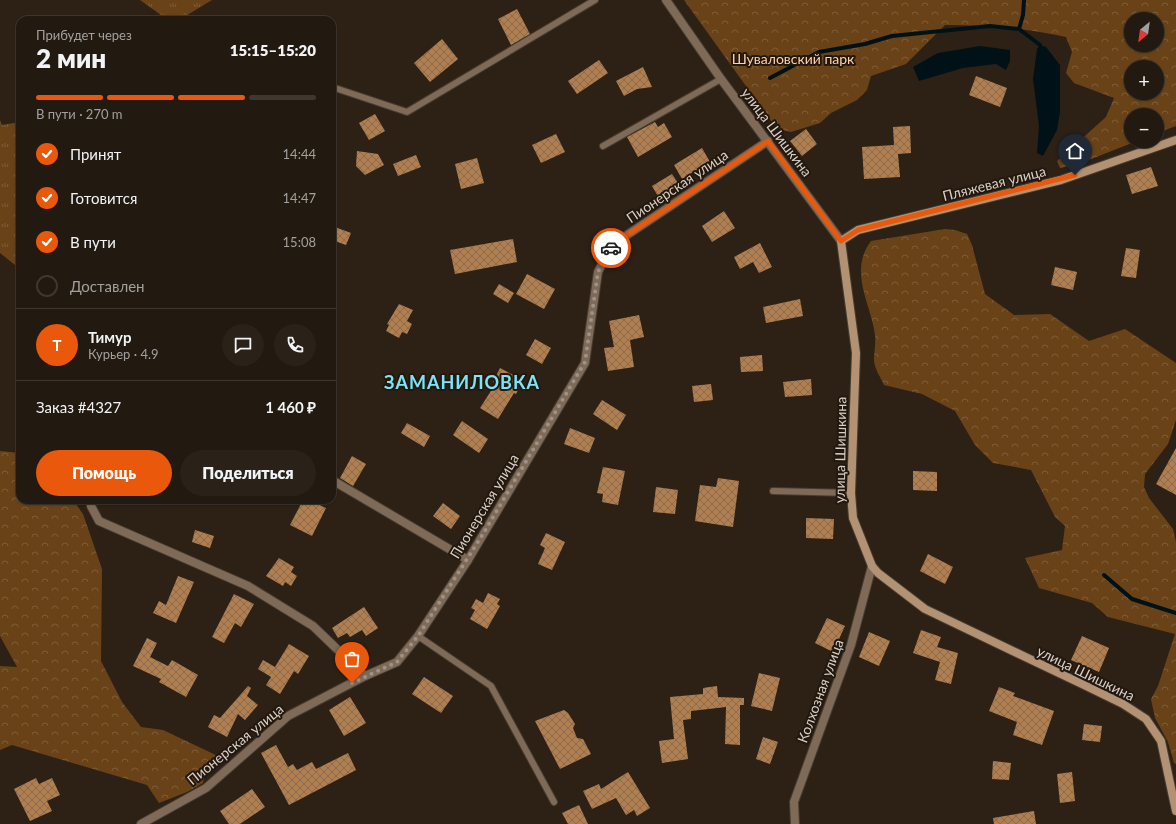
<!DOCTYPE html>
<html lang="ru">
<meta charset="utf-8">
<style>
:root{--surface:#221910;--page:#2a2219;--text:#f1f3f6;--muted:#a2a09f;--line:#3f3830;--accent:#ea580c}
body{margin:0;font-family:Lato,sans-serif;background:var(--page);color:var(--text);height:100vh;display:flex;flex-direction:column;font-size:15px;white-space:nowrap}
*{box-sizing:border-box;margin:0}
p{font-size:13px;color:var(--muted)}
.icon{flex:none;width:22px;height:22px;fill:none;stroke:currentColor;stroke-width:2;stroke-linecap:round;stroke-linejoin:round}
.map{position:relative;flex:1;overflow:hidden}
.sheet{position:absolute;left:16px;top:16px;width:320px;height:488px;display:flex;flex-direction:column;background:var(--surface);border-radius:12px;box-shadow:0 1px 3px #0004,0 0 0 1px var(--line)}
.sheet>*{flex:none}
.needle{width:26px;rotate:209deg}
.buttons{position:absolute;left:1124px;top:12px;display:grid;gap:8px}
.buttons a{display:grid;place-items:center;width:40px;height:40px;border-radius:50%;background:var(--surface);box-shadow:0 1px 3px #0004,0 0 0 1px var(--line);font-size:20px}
.pin{position:absolute;display:grid;place-items:center;width:34px;height:34px;color:#fff;margin:-41px -17px;border-radius:50% 50% 50% 0;rotate:-45deg;box-shadow:0 0 4px #0007}
.pin .icon{rotate:45deg}
.courier{position:absolute;display:grid;place-items:center;width:40px;height:40px;margin:-20px;border:3px solid #ea580c;border-radius:50%;background:#fff;color:#222;box-shadow:0 1px 5px #0007}
.summary em{font-style:normal;font-weight:800}
.summary div{display:flex;flex-direction:column-reverse}
.summary{display:flex;align-items:center;justify-content:space-between;height:68px;padding:0 20px}
h1{font-size:26px;font-weight:800;line-height:30px}
.bar{display:grid;grid-template-columns:repeat(4,1fr);gap:6px 4px;align-content:center;height:48px;padding:0 20px}
.bar i{height:5px;border-radius:3px;background:var(--line)}
.bar .on{background:var(--accent)}
.bar p{grid-column:span 4}
.line{display:flex;align-items:center;gap:10px;padding:0 20px;border-top:1px solid var(--line)}
.line div{flex:1}
.round{display:grid;place-items:center;flex:none;width:42px;height:42px;border-radius:21px;background:var(--page)}
ol{padding:0 20px;list-style:none}
li{display:flex;align-items:center;gap:12px;height:44px}
li p{margin-inline-start:auto}
li .icon{padding:4px;border-radius:50%;background:var(--accent);color:#fff;stroke-width:4}
li:last-child{color:var(--muted)}
li i{width:22px;height:22px;border:2px solid var(--line);border-radius:50%}
.primary-button{display:flex;gap:8px;margin-top:auto;padding:8px 20px}
.primary-button a{flex:1;height:46px;border-radius:24px;background:var(--accent);color:#fff;font-size:16px;font-weight:800;line-height:46px;text-align:center}
.primary-button a+a{background:var(--page);color:var(--text)}
.map>svg:first-child{display:block}
.grass{fill:url(#grass-tufts)}
.forest{fill:url(#forest-crowns);fill-rule:evenodd}
.water{fill:#001217}
.lines{fill:none;stroke-linecap:round;stroke-linejoin:round}
.stream{stroke:#001217;stroke-width:4}
.building{fill:url(#building-cross-hatch)}
.lane-casing{stroke:#483d32;stroke-width:8}
.street-casing{stroke:#483d32;stroke-width:10}
.secondary-casing{stroke:#483d32;stroke-width:10}
.lane{stroke:#7f6a57;stroke-width:6}
.street{stroke:#7f6a57;stroke-width:8}
.secondary{stroke:#b39273;stroke-width:8}
.done{stroke:#9c928a;stroke-width:4;stroke-dasharray:0 7.2}
.route{stroke:#ea580c;stroke-width:5}
.labels{text-anchor:middle;dominant-baseline:central;stroke-width:4;stroke-linejoin:round;paint-order:stroke}
.park-label{font-size:14px;fill:#fdd2ac;stroke:#23180d}
.street-label{font-size:14px;fill:#d8cfc8;stroke:#23180d}
.district-label{font-size:18px;font-weight:bold;letter-spacing:1px;fill:#7de4f8;stroke:#23180d}
</style>
<div class="map">
<svg width="1176" height="824" viewBox="0 0 1176 824">
<defs>
<pattern id="grass-tufts" width="24" height="20" patternUnits="userSpaceOnUse"><rect width="24" height="20" fill="#694218"/><path d="M3 7l-1-3M5 7V3M7 7l1-3M15 17l-1-3M17 17v-4M19 17l1-3" fill="none" stroke="#7e5c38"/></pattern>
<pattern id="forest-crowns" width="20" height="18" patternUnits="userSpaceOnUse"><rect width="20" height="18" fill="#694218"/><path d="M2 6a3 3 0 1 1 6 0M12 15a3 3 0 1 1 6 0" fill="none" stroke="#7e5c38"/></pattern>
<pattern id="building-cross-hatch" width="8" height="8" patternUnits="userSpaceOnUse"><rect width="8" height="8" fill="#af7f51"/><path d="M0 0l8 8M0 8l8-8" fill="none" stroke="#8e6c4b"/></pattern>
</defs>
<rect width="100%" height="100%" fill="#2d2116"/>
<g class="grass">
<path d="M140,0H212L179,20H168Z"/>
<path d="M0,120L2,125L20,122V269L0,253Z"/>
</g>
<g class="forest">
<path d="M684,0H1176V126L1157,133V115H1131V141H1137L1076,165L1060,168L1057,161L1106,117L1114,98L1074,83L1066,73L1072,52L1066,37C1027,28 985,25 945,25L906,64L871,76L867,90L857,100L831,113L820,123L791,132L777,129ZM1131,19H1157V45H1131ZM1131,67H1157V93H1131Z"/>
<path d="M945,229L955,230L967,234L972,245L985,294L1014,315L1050,314L1089,341L1125,329L1176,363V420L1168,444L1145,474L1144,487L1149,498L1173,529L1176,542V764L1174,763L1168,742L1155,718L1151,699L1158,686L1175,634L1108,617L1092,603L1039,588L1025,558L1062,550L1065,526L1055,517L1031,470L993,463L975,445L955,411L922,394L884,385C881,378 874,368 874,360C874,352 876,343 875,335C871,303 848,272 871,241Z"/>
<path d="M0,451L20,453V500H73L83,514L102,569L101,661L122,702L141,727L163,730L220,757L205,769L203,783L187,792L159,803L147,785L12,745L0,750V666L17,667L0,636Z"/>
</g>
<g class="water">
<path d="M1040,45L1046,47L1060,65V112L1057,130L1043,156L1037,153L1039,126L1033,79L1037,49Z"/>
<path d="M980,46L1010,50V61L1006,70L996,64L963,68L919,81L913,67L938,53Z"/>
</g>
<g class="lines">
<g class="stream">
<path d="M1019,29L1040,45"/>
<path d="M770,78L819,52L865,44L892,36L990,26L1019,29L1023,15L1024,0"/>
<path d="M1104,575L1132,599L1176,613"/>
</g>
</g>
<g class="building">
<path d="M517,9L530,34L511,45L498,19Z"/>
<path d="M442,39L458,59L430,82L414,63Z"/>
<path d="M599,60L608,73L577,94L568,81Z"/>
<path d="M643,67L652,87L637,89L624,96L616,81Z"/>
<path d="M976,76L1007,88L1000,107L969,95Z"/>
<path d="M375,114L385,131L369,140L359,123Z"/>
<path d="M655,122L658,127L664,123L672,137L638,157L627,137Z"/>
<path d="M910,126L911,153L898,154L900,177L864,179L862,147L894,145L893,127Z"/>
<path d="M806,129L817,144L802,156L790,141Z"/>
<path d="M556,134L565,152L541,163L532,145Z"/>
<path d="M702,148L710,162L682,179L674,165Z"/>
<path d="M357,151L378,154L384,165L365,175L356,166Z"/>
<path d="M416,155L421,167L398,176L393,164Z"/>
<path d="M477,158L484,183L461,189L455,164Z"/>
<path d="M1151,167L1158,186L1132,194L1126,175Z"/>
<path d="M672,174L680,186L659,198L652,186Z"/>
<path d="M724,211L735,228L712,242L702,226Z"/>
<path d="M332,226L351,233L346,245L332,240Z"/>
<path d="M513,239L517,262L455,274L450,250Z"/>
<path d="M760,243L772,267L759,273L753,262L740,269L734,257Z"/>
<path d="M1126,248L1140,250L1136,278L1121,276Z"/>
<path d="M1055,267L1077,272L1073,290L1051,285Z"/>
<path d="M527,274L555,289L544,309L516,294Z"/>
<path d="M499,284L514,293L508,303L493,294Z"/>
<path d="M800,299L803,316L766,323L763,307Z"/>
<path d="M399,304L413,310L407,321L412,324L407,334L402,332L399,338L386,331L389,325L387,324Z"/>
<path d="M639,315L644,337L630,340L634,367L608,371L604,348L614,347L609,321Z"/>
<path d="M535,339L551,348L542,364L526,355Z"/>
<path d="M762,355L763,371L741,372L740,357Z"/>
<path d="M500,368L523,380L516,394L514,393L498,419L480,408L496,383L493,382Z"/>
<path d="M811,379L812,395L785,397L783,382Z"/>
<path d="M711,384L713,400L694,402L692,386Z"/>
<path d="M602,400L626,415L617,430L593,414Z"/>
<path d="M462,421L488,439L479,453L453,435Z"/>
<path d="M407,423L430,436L424,447L401,433Z"/>
<path d="M570,428L595,438L589,453L564,444Z"/>
<path d="M1176,448V495L1156,484Z"/>
<path d="M352,456L366,464L353,486L340,478Z"/>
<path d="M603,467L625,471L618,505L602,502L603,494L597,493Z"/>
<path d="M913,471L937,472V491L913,490Z"/>
<path d="M718,478L739,481L733,527L695,521L700,485L716,487Z"/>
<path d="M656,487L678,490L675,514L653,512Z"/>
<path d="M303,500H309L326,508L312,536L290,525Z"/>
<path d="M443,503L460,516L451,529L433,516Z"/>
<path d="M806,518L834,519L833,539L806,538Z"/>
<path d="M195,530L214,536L210,548L192,542Z"/>
<path d="M546,533L565,542L552,570L538,564L545,548L540,545Z"/>
<path d="M928,554L953,567L945,584L920,571Z"/>
<path d="M279,558L294,567L291,572L297,576L291,586L285,582L283,586L266,576Z"/>
<path d="M178,576L194,582L176,623L153,613L159,601L166,605Z"/>
<path d="M488,593L500,599L497,604L500,606L487,629L470,619L475,610L471,608L476,599L483,603Z"/>
<path d="M234,594L254,604L241,627L235,623L224,643L212,637Z"/>
<path d="M364,607L378,628L366,636L362,630L350,637L347,633L338,638L332,628Z"/>
<path d="M827,618L845,626L833,652L815,643Z"/>
<path d="M921,630L941,637L937,647L958,653L951,684L935,680L940,662L913,653Z"/>
<path d="M869,632L890,641L879,666L859,657Z"/>
<path d="M1082,636L1109,648L1099,672L1071,660Z"/>
<path d="M147,638L157,643L150,657L168,666L172,660L198,675L186,697L159,682L161,679L133,666Z"/>
<path d="M289,644L309,656L298,674L294,671L280,694L266,685L271,677L258,669L263,660L275,667Z"/>
<path d="M759,673L780,678L772,711L751,706Z"/>
<path d="M424,677L453,696L441,713L412,694Z"/>
<path d="M248,686L251,688L247,696L258,705L245,720L238,714L227,737L208,727L214,715L220,718Z"/>
<path d="M717,686L718,697L744,698V705H740V745L725,744L726,707L691,711V719L683,720L688,759L662,763L659,741L674,739L670,697L703,694V688Z"/>
<path d="M999,687L1015,693L1013,696L1054,711L1042,745L1013,735L1017,722L989,711Z"/>
<path d="M350,697L366,723L344,736L329,710Z"/>
<path d="M564,710L568,713L575,724L573,728L577,738L583,739L591,754L560,769L535,721Z"/>
<path d="M1084,724L1102,726L1100,742L1082,740Z"/>
<path d="M763,737L778,742L770,764L756,759Z"/>
<path d="M276,745L288,767L293,764L297,770L312,762L316,769L348,753L356,770L289,805L261,753Z"/>
<path d="M993,761L1011,763L1009,780L992,779Z"/>
<path d="M628,772L650,808L637,816L634,810L626,815L616,798L592,809L583,791L599,784L601,789Z"/>
<path d="M1072,772L1075,801L1060,803L1057,774Z"/>
<path d="M36,778L39,784L52,778L60,795L47,801L52,811L30,821L14,789Z"/>
<path d="M252,789L265,807L240,824H229L220,811Z"/>
<path d="M579,805L588,824H568L562,813Z"/>
<path d="M1034,811L1036,824H994L993,818Z"/>
</g>
<g class="lines">
<defs>
<g id="lane">
<path d="M332,87L407,112L595,0"/>
<path d="M603,146L721,79"/>
<path d="M773,491L851,493"/>
<path d="M418,636L491,686L554,802"/>
</g>
<g id="street">
<path d="M666,0L721,79L841,241"/>
<path d="M332,480L468,560"/>
<path d="M92,500L91,506L99,521L248,586L313,626L365,676"/>
<path d="M141,824L206,788L288,716L365,676L397,662L418,636L468,560L585,363L598,272L612,245L768,141"/>
<path d="M795,824L794,802L851,645L872,566"/>
</g>
<path id="secondary" d="M1176,140L1061,180L858,230L841,241L856,353L851,493L853,518L872,566L878,573L925,609L1084,685L1123,704L1146,719L1161,741L1176,811"/>
</defs>
<use href="#lane" class="lane-casing"/>
<use href="#street" class="street-casing"/>
<use href="#secondary" class="secondary-casing"/>
<use href="#lane" class="lane"/>
<use href="#street" class="street"/>
<use href="#secondary" class="secondary"/>
</g>
<g class="lines">
<path class="done" d="M352,683L397,662L418,636L483,534L585,362L598,272L611,248"/>
<path class="route" d="M611,248L612,245L768,141L841,241L858,230L1075,175"/>
</g>
<g class="labels">
<g class="park-label">
<text x="793" y="58">Шуваловский парк</text>
</g>
<g class="street-label">
<text transform="translate(777 132) rotate(53)">улица Шишкина</text>
<text transform="translate(994 183) rotate(-14)">Пляжевая улица</text>
<text transform="translate(677 186) rotate(-34)">Пионерская улица</text>
<text transform="translate(840 450) rotate(-89)">улица Шишкина</text>
<text transform="translate(484 506) rotate(-59)">Пионерская улица</text>
<text transform="translate(1086 673) rotate(26)">улица Шишкина</text>
<text transform="translate(820 691) rotate(-70)">Колхозная улица</text>
<text transform="translate(235 744) rotate(-39)">Пионерская улица</text>
</g>
<g class="district-label">
<text x="462" y="382">ЗАМАНИЛОВКА</text>
</g>
</g>
</svg>
<div class="buttons">
<a><svg class="needle" viewBox="-14 -14 28 28"><path d="M0-13l5 13h-10z" fill="#e53935"/><path d="M0 13l5-13h-10z" fill="#a2a09f"/></svg></a>
<a>+</a>
<a>−</a>
</div>
<div class="pin" style="left:352px;top:683px;background:#ea580c"><svg class="icon" aria-label="bag" viewBox="0 0 24 24"><path d="M5 8h14l-1 12H6zM9 8a3 3 0 0 1 6 0"/></svg></div>
<div class="pin" style="left:1075px;top:175px;background:#1f2937"><svg class="icon" aria-label="home" viewBox="0 0 24 24"><path d="M3 11l9-7 9 7M6 9v11h12V9"/></svg></div>
<div class="courier" style="left:611px;top:248px"><svg class="icon" aria-label="car" viewBox="0 0 24 24"><path d="M5 17H2v-5l4-1 3-4h7l3 4 3 1v5h-3M9 17h6M6 11h13"/><circle cx="7" cy="17" r="2"/><circle cx="17" cy="17" r="2"/></svg></div>
<section class="sheet">
<div class="summary"><div><h1>2 мин</h1><p>Прибудет через</p></div><em>15:15–15:20</em></div>
<div class="bar"><i class="on"></i><i class="on"></i><i class="on"></i><i></i><p>В пути · 270 m</p></div>
<ol>
<li><svg class="icon" aria-label="check" viewBox="0 0 24 24"><path d="M5 12l5 5 9-10"/></svg>Принят<p>14:44</p></li>
<li><svg class="icon" aria-label="check" viewBox="0 0 24 24"><path d="M5 12l5 5 9-10"/></svg>Готовится<p>14:47</p></li>
<li><svg class="icon" aria-label="check" viewBox="0 0 24 24"><path d="M5 12l5 5 9-10"/></svg>В пути<p>15:08</p></li>
<li><i></i>Доставлен</li>
</ol>
<div class="line" style="height:72px"><b class="round" style="background:var(--accent);color:#fff">Т</b><div><b>Тимур</b><p>Курьер · 4.9</p></div><a class="round"><svg class="icon" aria-label="chat" viewBox="0 0 24 24"><path d="M4 5h16v11H9l-5 4z"/></svg></a><a class="round"><svg class="icon" aria-label="phone" viewBox="0 0 24 24"><path d="M5 4h4l2 5-3 2q2 4 5 5l2-3 5 2v4C11 20 4 13 5 4z"/></svg></a></div>
<div class="line" style="height:52px"><div>Заказ #4327</div><b>1 460 ₽</b></div>
<div class="primary-button"><a>Помощь</a><a>Поделиться</a></div>
</section>
</div>
